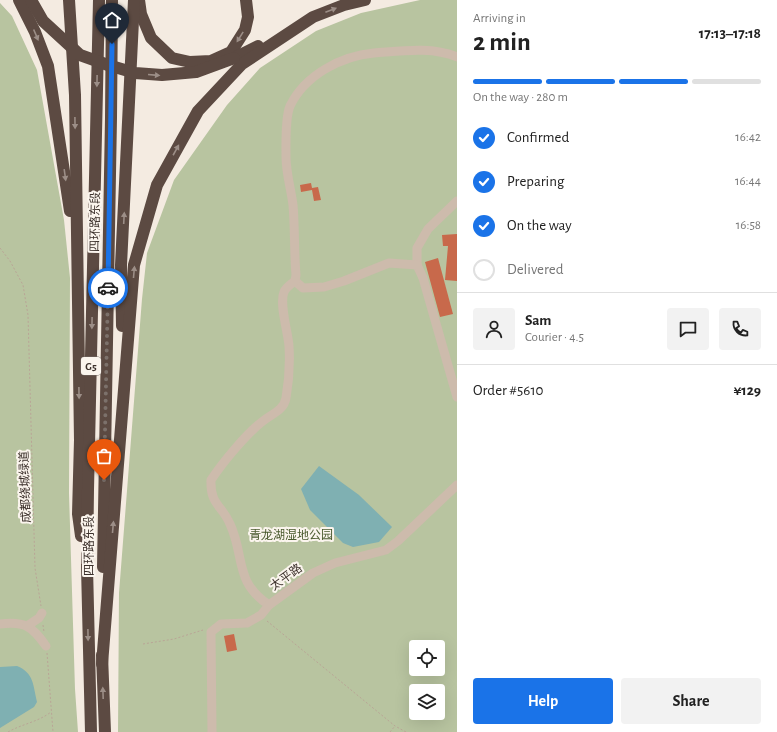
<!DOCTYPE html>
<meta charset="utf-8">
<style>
:root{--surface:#fff;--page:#f2f2f2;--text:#222;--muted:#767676;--line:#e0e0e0;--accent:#1a73e8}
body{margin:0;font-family:"Alegreya Sans","Noto Sans SC",sans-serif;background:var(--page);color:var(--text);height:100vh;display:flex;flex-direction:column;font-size:15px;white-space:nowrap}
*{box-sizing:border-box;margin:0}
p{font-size:13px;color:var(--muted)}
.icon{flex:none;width:22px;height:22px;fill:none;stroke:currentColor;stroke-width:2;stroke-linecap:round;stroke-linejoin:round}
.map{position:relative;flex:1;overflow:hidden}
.side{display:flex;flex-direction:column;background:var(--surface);width:320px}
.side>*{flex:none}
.buttons{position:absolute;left:409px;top:640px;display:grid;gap:8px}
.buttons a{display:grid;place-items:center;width:36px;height:36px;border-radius:4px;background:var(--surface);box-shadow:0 4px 16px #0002;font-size:20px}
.pin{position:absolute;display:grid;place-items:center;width:34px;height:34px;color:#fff;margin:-41px -17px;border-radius:50% 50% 50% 0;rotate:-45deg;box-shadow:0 0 4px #0007}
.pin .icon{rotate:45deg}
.courier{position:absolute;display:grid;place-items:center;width:40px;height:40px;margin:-20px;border:3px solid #1a73e8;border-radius:50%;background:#fff;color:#222;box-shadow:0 1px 5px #0007}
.head em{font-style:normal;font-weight:700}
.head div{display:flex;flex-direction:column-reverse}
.head{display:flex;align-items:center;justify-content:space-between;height:68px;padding:0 16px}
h1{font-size:26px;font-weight:700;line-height:30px}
.bar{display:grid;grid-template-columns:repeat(4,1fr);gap:6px 4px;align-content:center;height:48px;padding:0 16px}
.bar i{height:5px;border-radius:3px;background:var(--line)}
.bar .on{background:var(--accent)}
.bar p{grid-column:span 4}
.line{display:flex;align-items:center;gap:10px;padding:0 16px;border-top:1px solid var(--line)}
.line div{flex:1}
.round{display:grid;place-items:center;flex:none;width:42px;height:42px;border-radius:4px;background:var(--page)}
ol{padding:0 16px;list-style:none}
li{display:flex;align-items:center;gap:12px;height:44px}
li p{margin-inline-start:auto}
li .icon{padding:4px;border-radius:50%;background:var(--accent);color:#fff;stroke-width:4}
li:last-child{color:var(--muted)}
li i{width:22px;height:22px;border:2px solid var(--line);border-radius:50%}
.cta{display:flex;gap:8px;margin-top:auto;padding:8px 16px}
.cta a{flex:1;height:46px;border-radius:4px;background:var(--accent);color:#fff;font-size:16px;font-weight:700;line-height:46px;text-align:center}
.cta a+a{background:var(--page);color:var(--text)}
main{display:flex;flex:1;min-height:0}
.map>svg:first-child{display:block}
.green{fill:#b8c4a0;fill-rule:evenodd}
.water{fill:#7fb0b2}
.building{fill:#c8694b}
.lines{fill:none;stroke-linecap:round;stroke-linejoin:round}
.path{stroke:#b9a596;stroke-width:1;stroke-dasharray:2 2;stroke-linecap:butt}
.minor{stroke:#cdbbac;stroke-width:9}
.highway{stroke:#5c4a42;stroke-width:12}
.highway-bridge{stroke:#5c4a42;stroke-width:12}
.oneway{fill:#9c8e87}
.done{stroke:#7c716b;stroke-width:4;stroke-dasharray:0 7.2}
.route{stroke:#1a73e8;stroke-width:5}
.labels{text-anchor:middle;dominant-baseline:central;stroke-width:4;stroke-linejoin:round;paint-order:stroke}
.shield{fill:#fbf5ee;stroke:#756b66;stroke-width:1}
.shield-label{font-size:11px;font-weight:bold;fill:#3b302b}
.street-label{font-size:12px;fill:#3b302b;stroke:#fbf5ee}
.park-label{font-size:12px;fill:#4a5a2e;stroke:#fbf5ee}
</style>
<main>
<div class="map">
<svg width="457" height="732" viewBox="0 0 457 732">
<rect width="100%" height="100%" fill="#f4ebe1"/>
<g class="green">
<path d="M420,0H457V732H118L119,593L142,299L147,253L174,180L227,105L260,68L316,31L361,13ZM416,647H438V669H416ZM416,691H438V713H416Z"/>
<path d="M0,3L12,16L37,70L64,220L70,278L69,493L75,689L78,732H0Z"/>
</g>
<g class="water">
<path d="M319,466L359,495L392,527L379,542L353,547L343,543L310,510L301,489Z"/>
<path d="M17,666C34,673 33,685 37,702L34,707L0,728V667Z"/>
</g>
<g class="building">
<path d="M311,183L312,188L318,187L321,200L314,201L312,190L301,192L300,185Z"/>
<path d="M457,234V281L445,280L448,246H443L442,235Z"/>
<path d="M438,258L453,314L440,317L425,262Z"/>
<path d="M234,634L237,650L227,652L224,636Z"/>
</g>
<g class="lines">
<g class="path">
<path d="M0,248L10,261L23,285L28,315L35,568L41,606"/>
<path d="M267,621L395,726L406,732"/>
<path d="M43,625L44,632"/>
<path d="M143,644L174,639L203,630"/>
<path d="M47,653L53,732"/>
<path d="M8,732C22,724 38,722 51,712"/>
<path d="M390,732L395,726"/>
</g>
<g class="minor">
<path d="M417,265V248L428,229L457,201"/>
<path d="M295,281L303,288L324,287L344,281L389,263L417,265L423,278L457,397"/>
<path d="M269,605C234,582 245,556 230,524C222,505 210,505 211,480C223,462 246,434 263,421C272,414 284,410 286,398C289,381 290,363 289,346C288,332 279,304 284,292C286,287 291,284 295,281L296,275C294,252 295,228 293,205C291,189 286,173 286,157C286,144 285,118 290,106C305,75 341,56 374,53C401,51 432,46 457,57"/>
<path d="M0,624C25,621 32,626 46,646"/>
<path d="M27,626L39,618L42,613"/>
<path d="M212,732L211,632L221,624L247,623L261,615L269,605L313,573L335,563L386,550L398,541L457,485"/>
</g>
<g class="highway">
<path d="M19,0L35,32L48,66L70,211"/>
<path d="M69,0L75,95L80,440L78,514L81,536"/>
<path d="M139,0L141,14L151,38L172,58L190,62L211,61L231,52L245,30L248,17L246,0"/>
<path d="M234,58L258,46"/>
<path d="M122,326L121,265L134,0"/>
<path d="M103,567L111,118L112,0"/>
<path d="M102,655L105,732"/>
<path d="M102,664L134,265L157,185L198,111L242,64L313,17L344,5L365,0"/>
<path d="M91,732L87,567L88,490L99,0"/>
</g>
<path class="highway-bridge" d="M31,0L43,21L80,55L108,65L135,73L162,75L196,72L234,58"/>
</g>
<defs><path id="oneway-solid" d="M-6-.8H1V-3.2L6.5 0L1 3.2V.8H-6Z"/></defs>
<g class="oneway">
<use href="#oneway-solid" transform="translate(331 10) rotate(-21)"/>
<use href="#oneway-solid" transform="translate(36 35) rotate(67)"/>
<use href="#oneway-solid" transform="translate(240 37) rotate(122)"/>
<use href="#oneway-solid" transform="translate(154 75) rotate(5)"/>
<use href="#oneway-solid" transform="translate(97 81) rotate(91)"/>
<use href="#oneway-solid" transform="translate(75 123) rotate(89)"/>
<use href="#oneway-solid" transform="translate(176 150) rotate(-61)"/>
<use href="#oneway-solid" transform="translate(65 175) rotate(82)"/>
<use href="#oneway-solid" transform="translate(124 218) rotate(-87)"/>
<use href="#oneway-solid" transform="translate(134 272) rotate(-85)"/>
<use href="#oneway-solid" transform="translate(92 323) rotate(91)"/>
<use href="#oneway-solid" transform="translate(79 393) rotate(89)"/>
<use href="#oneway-solid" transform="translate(113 527) rotate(-85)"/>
<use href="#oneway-solid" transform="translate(88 635) rotate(89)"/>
<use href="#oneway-solid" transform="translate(103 693) rotate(-92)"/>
</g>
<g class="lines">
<path class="done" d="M104,480L108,288"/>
<path class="route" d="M108,288L112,44"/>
</g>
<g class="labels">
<rect class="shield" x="81" y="357" width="20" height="18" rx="3"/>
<g class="shield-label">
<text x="91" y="366">G5</text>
</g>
<g class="street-label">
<text transform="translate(95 222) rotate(-89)">四环路东段</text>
<text transform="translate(25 487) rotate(-92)">成都绕城绿道</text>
<text transform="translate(89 546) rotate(-90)">四环路东段</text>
<text transform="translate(286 577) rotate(-36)">太平路</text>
</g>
<g class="park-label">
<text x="291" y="535">青龙湖湿地公园</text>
</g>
</g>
</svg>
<div class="buttons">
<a><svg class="icon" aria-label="locate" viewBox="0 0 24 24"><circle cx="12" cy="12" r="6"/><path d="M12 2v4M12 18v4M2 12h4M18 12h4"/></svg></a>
<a><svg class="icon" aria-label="layers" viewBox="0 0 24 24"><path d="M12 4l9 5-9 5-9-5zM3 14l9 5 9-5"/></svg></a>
</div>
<div class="pin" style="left:104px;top:480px;background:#ea580c"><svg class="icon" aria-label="bag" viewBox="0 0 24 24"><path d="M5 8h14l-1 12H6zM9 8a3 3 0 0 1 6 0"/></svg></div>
<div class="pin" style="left:112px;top:44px;background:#1f2937"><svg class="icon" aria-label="home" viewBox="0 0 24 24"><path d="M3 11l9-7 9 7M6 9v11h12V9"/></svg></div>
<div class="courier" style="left:108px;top:288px"><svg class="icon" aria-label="car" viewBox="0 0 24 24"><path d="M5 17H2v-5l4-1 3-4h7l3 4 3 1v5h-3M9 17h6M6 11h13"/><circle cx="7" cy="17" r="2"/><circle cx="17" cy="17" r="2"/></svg></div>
</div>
<section class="side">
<div class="head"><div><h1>2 min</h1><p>Arriving in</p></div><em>17:13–17:18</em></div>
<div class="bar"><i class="on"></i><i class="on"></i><i class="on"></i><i></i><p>On the way · 280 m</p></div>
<ol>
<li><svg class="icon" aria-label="check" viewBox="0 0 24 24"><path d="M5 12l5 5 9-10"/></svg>Confirmed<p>16:42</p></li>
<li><svg class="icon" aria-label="check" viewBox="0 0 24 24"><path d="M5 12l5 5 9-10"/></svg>Preparing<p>16:44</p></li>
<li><svg class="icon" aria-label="check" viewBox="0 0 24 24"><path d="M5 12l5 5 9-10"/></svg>On the way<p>16:58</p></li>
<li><i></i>Delivered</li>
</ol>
<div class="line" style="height:72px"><a class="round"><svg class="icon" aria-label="person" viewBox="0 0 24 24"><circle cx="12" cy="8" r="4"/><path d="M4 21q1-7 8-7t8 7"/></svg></a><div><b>Sam</b><p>Courier · 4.5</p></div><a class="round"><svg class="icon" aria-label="chat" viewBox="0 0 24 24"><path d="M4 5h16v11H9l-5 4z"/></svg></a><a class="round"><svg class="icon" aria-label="phone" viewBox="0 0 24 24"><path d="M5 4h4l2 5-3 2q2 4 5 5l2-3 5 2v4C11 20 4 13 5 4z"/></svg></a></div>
<div class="line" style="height:52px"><div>Order #5610</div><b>¥129</b></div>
<div class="cta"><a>Help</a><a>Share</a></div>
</section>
</main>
